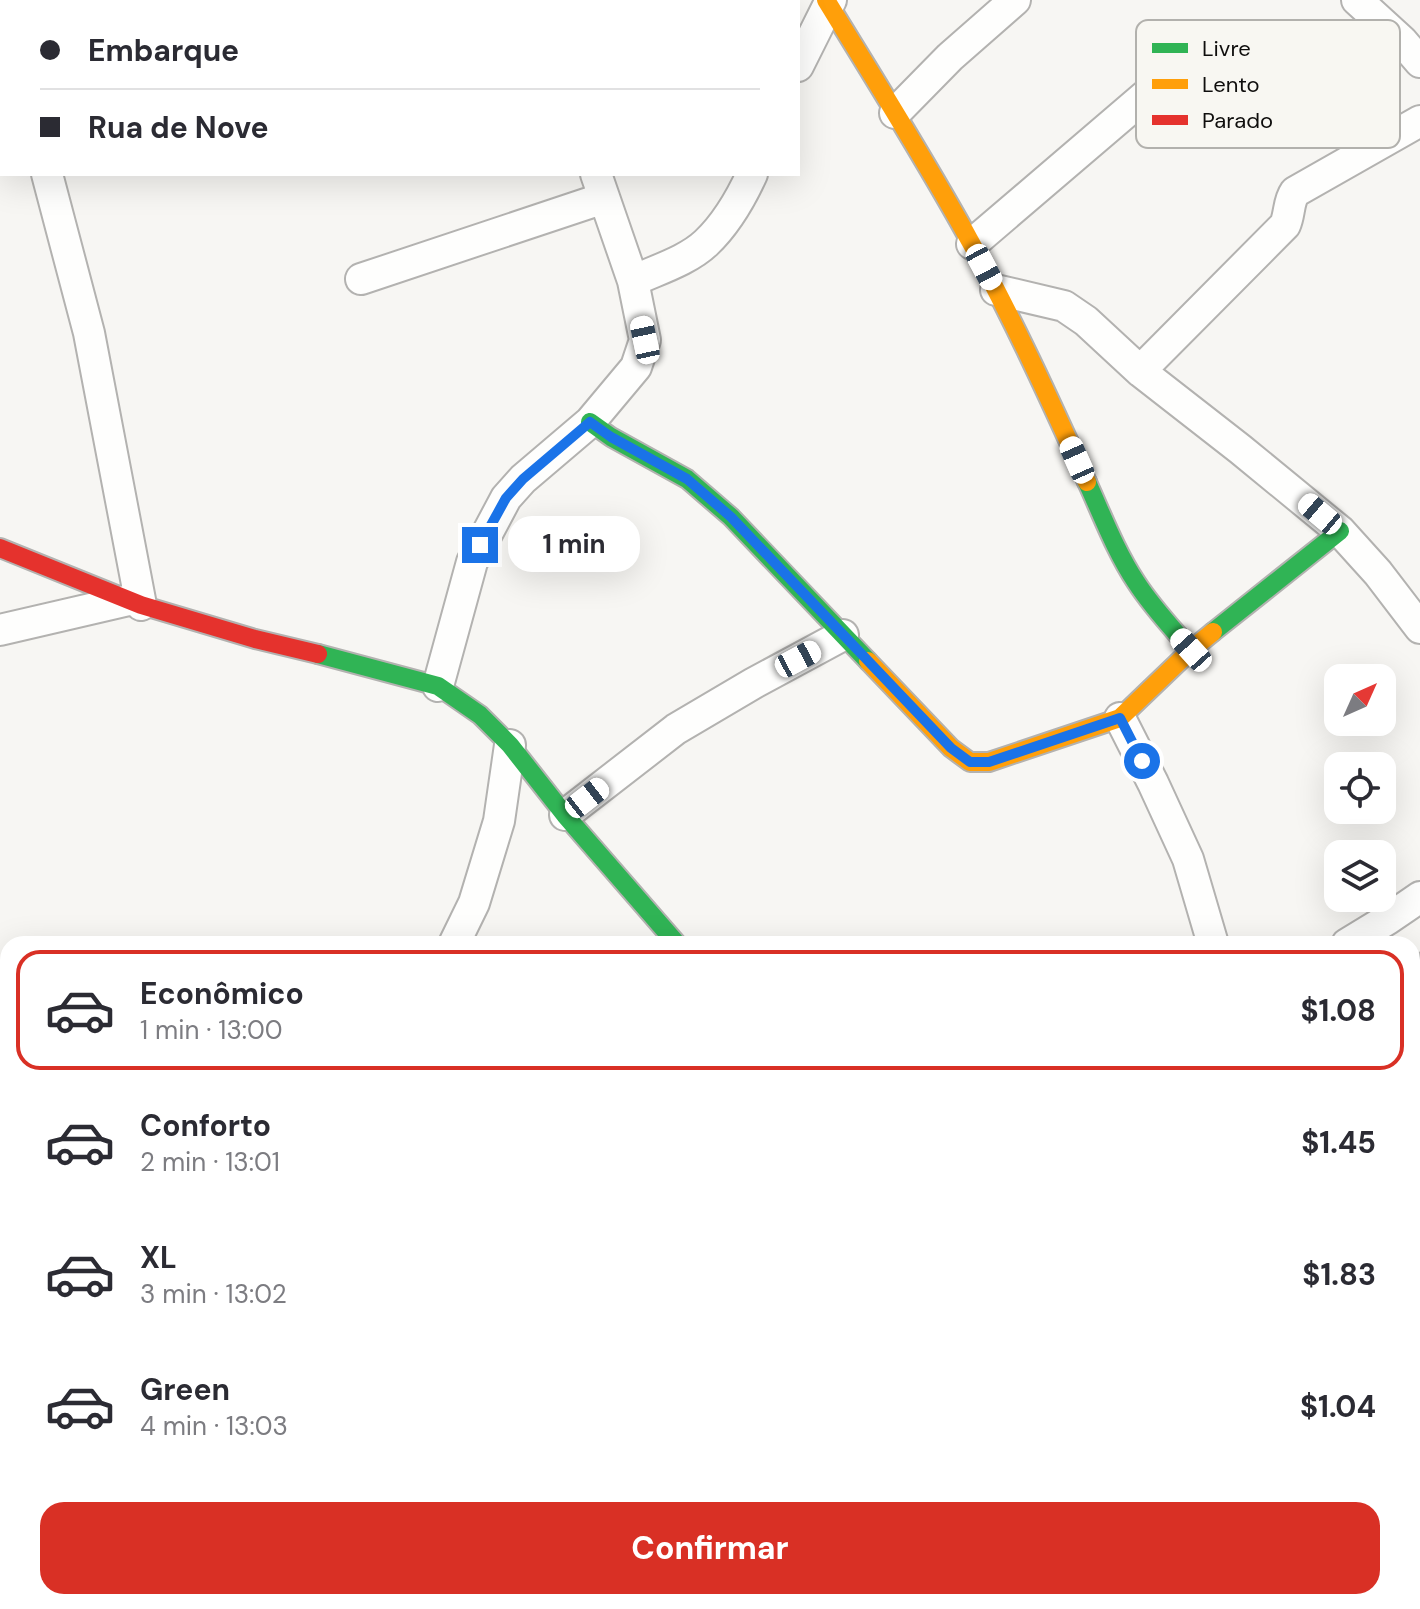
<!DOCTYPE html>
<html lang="pt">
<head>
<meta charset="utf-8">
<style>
  :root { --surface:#fff; --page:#f2f2f3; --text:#2b2b33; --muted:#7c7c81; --line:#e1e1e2; --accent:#d93025 }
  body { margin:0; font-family:"DM Sans",sans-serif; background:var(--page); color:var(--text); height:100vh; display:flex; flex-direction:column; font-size:30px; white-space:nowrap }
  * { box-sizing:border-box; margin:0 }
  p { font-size:26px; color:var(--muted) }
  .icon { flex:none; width:44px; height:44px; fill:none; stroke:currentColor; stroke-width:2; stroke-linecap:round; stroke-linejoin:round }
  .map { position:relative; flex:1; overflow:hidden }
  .drawer { position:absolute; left:0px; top:936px; width:1420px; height:674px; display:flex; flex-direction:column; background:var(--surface); border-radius:24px 24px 0 0; box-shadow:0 8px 32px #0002 }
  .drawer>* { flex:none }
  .top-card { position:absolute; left:0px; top:0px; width:800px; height:176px; box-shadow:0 8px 32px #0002; display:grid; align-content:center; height:176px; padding:0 40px; background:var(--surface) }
  .needle { width:52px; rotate:45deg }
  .controls { position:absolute; left:1324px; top:664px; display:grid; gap:16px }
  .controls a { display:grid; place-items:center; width:72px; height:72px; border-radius:16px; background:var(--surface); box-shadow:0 8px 32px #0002; font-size:40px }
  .end { position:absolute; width:36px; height:36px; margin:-18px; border:10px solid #1a73e8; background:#fff; box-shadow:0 0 0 4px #fff }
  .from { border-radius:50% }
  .bubble { position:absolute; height:56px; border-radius:24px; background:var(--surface); box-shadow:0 8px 32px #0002; font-size:26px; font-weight:700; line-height:56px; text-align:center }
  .car { position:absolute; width:24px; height:48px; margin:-24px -12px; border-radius:10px; box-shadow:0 0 6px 2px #0007; background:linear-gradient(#fff 24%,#345 0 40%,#fff 0 76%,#345 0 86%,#fff 0) }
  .top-card b { display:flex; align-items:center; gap:28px; height:76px; font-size:30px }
  .top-card b+b { border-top:2px solid var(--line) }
  .top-card i { width:20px; height:20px; background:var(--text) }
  ul { padding:14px 0 0; list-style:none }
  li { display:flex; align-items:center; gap:24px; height:120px; margin:0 16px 12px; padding:0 24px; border:4px solid transparent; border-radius:24px }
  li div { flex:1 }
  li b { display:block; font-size:30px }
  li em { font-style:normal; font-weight:700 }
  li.on { border-color:var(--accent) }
  li>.icon { width:72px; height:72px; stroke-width:1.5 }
  .cta { display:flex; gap:16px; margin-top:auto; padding:16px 40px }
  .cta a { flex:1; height:92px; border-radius:24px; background:var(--accent); color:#fff; font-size:32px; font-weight:700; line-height:92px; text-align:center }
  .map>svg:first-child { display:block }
  .building { fill:#adadab; filter:url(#shadow) }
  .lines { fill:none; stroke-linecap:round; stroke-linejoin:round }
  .street-casing { stroke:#b3b2b0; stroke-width:34 }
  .fast-casing { stroke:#b3b2b0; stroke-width:22 }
  .slow-casing { stroke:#b3b2b0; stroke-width:22 }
  .jam-casing { stroke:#b3b2b0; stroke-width:22 }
  .street { stroke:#fefefd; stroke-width:30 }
  .fast { stroke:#30b455; stroke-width:18 }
  .slow { stroke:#ff9f0a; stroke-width:18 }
  .jam { stroke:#e5322d; stroke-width:18 }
  .route { stroke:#1a73e8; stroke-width:10 }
  .key { fill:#f8f7f2; stroke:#b2b1ad; stroke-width:2 }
  .key-label { font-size:22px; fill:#0f0e0d }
</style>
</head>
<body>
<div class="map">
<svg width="1420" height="1609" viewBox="0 0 1420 1609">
  <defs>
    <filter id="shadow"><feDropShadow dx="7" dy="7" stdDeviation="0" flood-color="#0004"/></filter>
  </defs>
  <rect width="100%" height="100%" fill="#f7f6f3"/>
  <path class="building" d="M 1412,944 L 1420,955 L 1420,999 L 1412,1004 Z
    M 1412,1440 L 1420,1460 L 1420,1473 L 1412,1476 Z
    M 33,1602 L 69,1602 L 72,1609 L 35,1609 Z
    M 249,1602 L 297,1602 L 302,1609 L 254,1609 Z
    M 330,1602 L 370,1602 L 372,1605 L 363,1609 L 333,1609 Z
    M 415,1602 L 433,1602 L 423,1609 L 420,1609 Z
    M 840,1602 L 868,1602 L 860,1609 L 846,1609 Z
    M 1073,1602 L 1092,1602 L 1096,1609 L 1077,1609 Z
    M 1130,1602 L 1199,1602 L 1181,1609 L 1133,1609 Z"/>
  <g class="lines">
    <g class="street-casing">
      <path id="street" d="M 269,0 L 269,2
        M 543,0 L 543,2
        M 1357,0 L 1402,41 L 1420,62
        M 322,2 L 328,0
        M 0,32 L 2,37
        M 798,66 L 831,0
        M 895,113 L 950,57 L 1015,0
        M 47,174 L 89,333 L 141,605
        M 972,244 L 1172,73
        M 361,279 L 604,198
        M 633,281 C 656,270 687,261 706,243 C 726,224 741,198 752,174
        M 996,290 L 1064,306 L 1086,321 L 1140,371 L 1240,449 L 1340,531 L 1378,573 L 1420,628
        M 1140,371 L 1285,225 C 1290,214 1288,202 1295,192 L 1420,121
        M 0,630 L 129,600
        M 438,686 L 472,562 L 506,498 L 523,479 L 590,422 L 636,367 L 645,340 L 633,281 L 596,174
        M 1120,718 L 1153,783 L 1188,859 L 1213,944
        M 565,815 L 676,729 L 754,683 L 843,635
        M 454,944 L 474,903 L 499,821 L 510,745
        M 1347,944 L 1388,919 L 1420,897
        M 0,1332 L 8,1332
        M 726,1602 L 744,1609
        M 1114,1602 L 1118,1609
        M 131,1609 L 133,1602"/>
    </g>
    <g class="fast-casing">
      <path id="fast" d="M 590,422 L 611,437 L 687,479 L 731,517 L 868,661
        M 1087,482 C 1102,515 1116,552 1136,582 C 1152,607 1172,628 1191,650
        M 1213,632 L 1340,531
        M 318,654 L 438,686 L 480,715 L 510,745 L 565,815 L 677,944"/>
    </g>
    <g class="slow-casing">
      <path id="slow" d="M 826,0 C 875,80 925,159 970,241 C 1013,319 1050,400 1087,482
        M 868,661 L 951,748 L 970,762 L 989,762 L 1120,718 L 1191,650 L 1213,632
        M 1270,1609 L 1287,1602"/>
    </g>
    <g class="jam-casing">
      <path id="jam" d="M 0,548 L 141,605 L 255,639 L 318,654
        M 1412,1549 L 1420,1546"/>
    </g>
    <use href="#street" class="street"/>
    <use href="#fast" class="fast"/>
    <use href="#slow" class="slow"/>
    <use href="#jam" class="jam"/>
  </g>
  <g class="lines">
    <path class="route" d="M 480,545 L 506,498 L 523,479 L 590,422 L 611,437 L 687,479 L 731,517 L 951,748 L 970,762 L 989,762 L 1120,718 L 1142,761"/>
  </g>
  <rect x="1136" y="20" width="264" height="128" rx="12" class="key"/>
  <rect x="1152" y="43" width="36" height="10" fill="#30b455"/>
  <rect x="1152" y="79" width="36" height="10" fill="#ff9f0a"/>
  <rect x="1152" y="115" width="36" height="10" fill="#e5322d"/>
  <g class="key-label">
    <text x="1202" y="56">Livre</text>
    <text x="1202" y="92">Lento</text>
    <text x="1202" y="128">Parado</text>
  </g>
</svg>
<div class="controls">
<a><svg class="needle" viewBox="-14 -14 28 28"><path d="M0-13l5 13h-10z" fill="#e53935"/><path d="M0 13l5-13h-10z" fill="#7c7c81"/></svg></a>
<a><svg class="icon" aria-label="locate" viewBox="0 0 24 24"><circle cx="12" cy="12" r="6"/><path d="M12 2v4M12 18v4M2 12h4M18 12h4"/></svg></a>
<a><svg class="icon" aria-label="layers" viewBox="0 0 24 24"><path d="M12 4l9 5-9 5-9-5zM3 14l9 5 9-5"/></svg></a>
</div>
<i class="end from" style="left:1142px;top:761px"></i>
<i class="end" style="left:480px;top:545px"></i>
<div class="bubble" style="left:508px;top:516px;width:132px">1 min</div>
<i class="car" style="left:984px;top:267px;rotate:152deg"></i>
<i class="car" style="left:645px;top:340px;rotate:348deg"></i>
<i class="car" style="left:1077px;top:460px;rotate:336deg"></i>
<i class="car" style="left:1320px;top:514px;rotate:310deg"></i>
<i class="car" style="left:1191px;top:650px;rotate:318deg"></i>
<i class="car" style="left:798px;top:659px;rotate:62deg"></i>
<i class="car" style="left:587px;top:798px;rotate:52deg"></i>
<div class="top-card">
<b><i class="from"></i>Embarque</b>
<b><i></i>Rua de Nove</b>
</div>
<section class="drawer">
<ul>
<li class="on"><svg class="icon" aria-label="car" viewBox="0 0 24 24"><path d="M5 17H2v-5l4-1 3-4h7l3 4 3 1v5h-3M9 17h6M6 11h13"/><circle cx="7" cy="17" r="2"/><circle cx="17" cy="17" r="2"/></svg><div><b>Econômico</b><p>1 min · 13:00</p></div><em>$1.08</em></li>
<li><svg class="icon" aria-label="car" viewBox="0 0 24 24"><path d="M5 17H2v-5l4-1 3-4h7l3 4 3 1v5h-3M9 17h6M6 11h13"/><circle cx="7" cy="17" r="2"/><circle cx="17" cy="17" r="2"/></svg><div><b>Conforto</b><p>2 min · 13:01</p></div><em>$1.45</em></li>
<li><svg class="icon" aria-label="car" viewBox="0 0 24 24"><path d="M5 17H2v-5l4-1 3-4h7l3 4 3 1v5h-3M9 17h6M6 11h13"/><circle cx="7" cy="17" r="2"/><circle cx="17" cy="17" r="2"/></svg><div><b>XL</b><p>3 min · 13:02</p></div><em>$1.83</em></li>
<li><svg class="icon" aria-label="car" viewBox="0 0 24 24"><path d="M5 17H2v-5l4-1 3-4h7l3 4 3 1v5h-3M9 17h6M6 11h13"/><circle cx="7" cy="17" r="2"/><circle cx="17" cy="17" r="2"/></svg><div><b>Green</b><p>4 min · 13:03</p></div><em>$1.04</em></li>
</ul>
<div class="cta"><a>Confirmar</a></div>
</section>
</div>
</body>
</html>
